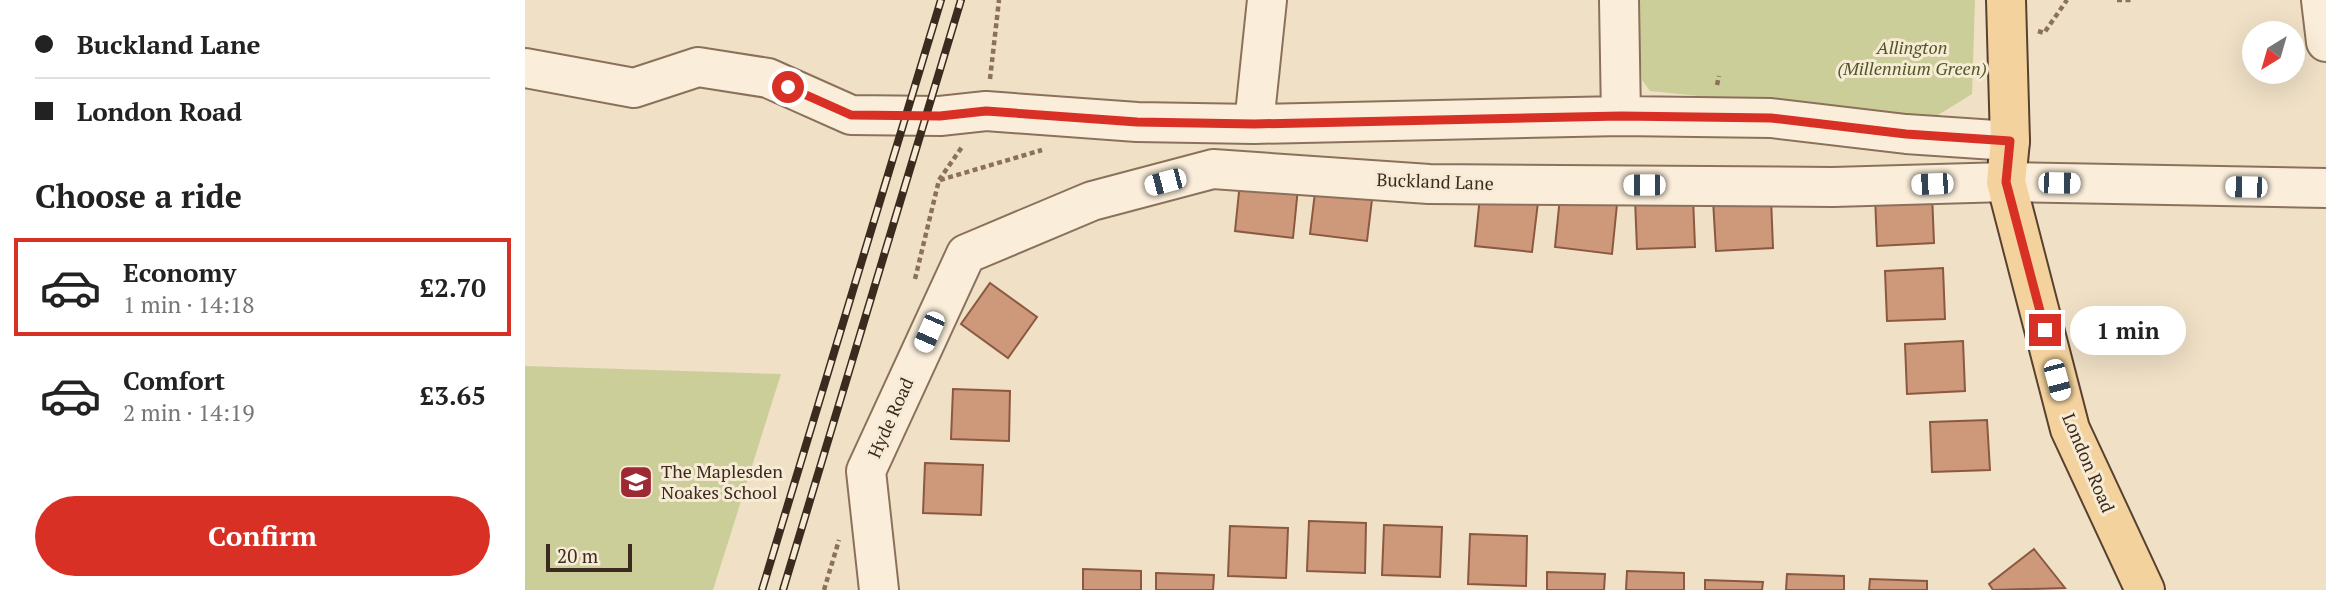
<!DOCTYPE html>
<html lang="en">
<head>
<meta charset="utf-8">
<style>
  :root { --surface:#fff; --page:#f6f6f6; --text:#222; --muted:#767676; --line:#e0e0e0; --accent:#d93025 }
  body { margin:0; font-family:"PT Serif",serif; background:var(--page); color:var(--text); height:100vh; display:flex; flex-direction:column; font-size:26px; white-space:nowrap }
  * { box-sizing:border-box; margin:0 }
  p { font-size:23px; color:var(--muted) }
  .icon { flex:none; width:38px; height:38px; fill:none; stroke:currentColor; stroke-width:2; stroke-linecap:round; stroke-linejoin:round }
  .map { position:relative; flex:1; overflow:hidden }
  .details { display:flex; flex-direction:column; background:var(--surface); width:525px }
  .details>* { flex:none }
  .banner { display:grid; align-content:center; height:154px; padding:0 35px; background:var(--surface) }
  .needle { width:46px; rotate:217deg }
  .controls { position:absolute; left:1717px; top:21px; display:grid; gap:14px }
  .controls a { display:grid; place-items:center; width:63px; height:63px; border-radius:50%; background:var(--surface); box-shadow:0 7px 28px #0002; font-size:35px }
  .scale { position:absolute; left:21px; bottom:18px; width:86px; box-sizing:border-box; padding-left:7px; border:4px solid #3b2b1f; border-top:0; font-size:19px; line-height:24px; white-space:nowrap; color:#3b2b1f; -webkit-text-stroke:5px #f7ebd6; paint-order:stroke }
  .end { position:absolute; width:32px; height:32px; margin:-16px; border:9px solid #d93025; background:#fff; box-shadow:0 0 0 4px #fff }
  .from { border-radius:50% }
  .bubble { position:absolute; height:49px; border-radius:24px; background:var(--surface); box-shadow:0 7px 28px #0002; font-size:23px; font-weight:700; line-height:49px; text-align:center }
  .car { position:absolute; width:21px; height:42px; margin:-21px -10px; border-radius:9px; box-shadow:0 0 5px 2px #0007; background:linear-gradient(#fff 24%,#345 0 40%,#fff 0 76%,#345 0 86%,#fff 0) }
  .banner b { display:flex; align-items:center; gap:24px; height:66px; font-size:26px }
  .banner b+b { border-top:2px solid var(--line) }
  .banner i { width:18px; height:18px; background:var(--text) }
  ul { padding:0; list-style:none }
  li { display:flex; align-items:center; gap:21px; height:98px; margin:0 14px 10px; padding:0 21px; border:4px solid transparent; border-radius:0px }
  li div { flex:1 }
  li b { display:block; font-size:26px }
  li em { font-style:normal; font-weight:700 }
  li.on { border-color:var(--accent) }
  li>.icon { width:63px; height:63px; stroke-width:1.5 }
  h2 { padding:0 35px; font-size:32px; line-height:84px }
  .action { display:flex; gap:14px; margin-top:auto; padding:14px 35px }
  .action a { flex:1; height:80px; border-radius:42px; background:var(--accent); color:#fff; font-size:28px; font-weight:700; line-height:80px; text-align:center }
  main { display:flex; flex:1; min-height:0 }
  .map>svg:first-child { display:block }
  .green { fill:#ccce99 }
  .building { fill:#ce987b; stroke:#8b5840; stroke-width:2 }
  .lines { fill:none; stroke-linecap:round; stroke-linejoin:round }
  .minor-casing { stroke:#8b715b; stroke-width:42 }
  .major-casing { stroke:#59402f; stroke-width:42 }
  .path { stroke:#8b715b; stroke-width:4.5; stroke-dasharray:5 3.5; stroke-linecap:butt }
  .minor { stroke:#faeeda; stroke-width:38 }
  .major { stroke:#f3d29e; stroke-width:38 }
  .rail-casing { stroke:#3b2b1f; stroke-width:8 }
  .rail { stroke:#f7ebd6; stroke-width:5; stroke-dasharray:16; stroke-linecap:butt }
  .route { stroke:#d93025; stroke-width:9 }
  .labels { text-anchor:middle; stroke-width:6; stroke-linejoin:round; paint-order:stroke }
  .park-label { font-size:18px; font-style:italic; fill:#4f5825; stroke:#f7ebd6 }
  .street-label { font-size:18px; fill:#3b2b1f; stroke:#f7ebd6 }
  .poi-label { font-size:18px; fill:#3b2b1f; stroke:#f7ebd6; text-anchor:start }
</style>
</head>
<body>
<main>
<section class="details">
<div class="banner">
<b><i class="from"></i>Buckland Lane</b>
<b><i></i>London Road</b>
</div>
<h2>Choose a ride</h2>
<ul>
<li class="on"><svg class="icon" aria-label="car" viewBox="0 0 24 24"><path d="M5 17H2v-5l4-1 3-4h7l3 4 3 1v5h-3M9 17h6M6 11h13"/><circle cx="7" cy="17" r="2"/><circle cx="17" cy="17" r="2"/></svg><div><b>Economy</b><p>1 min · 14:18</p></div><em>£2.70</em></li>
<li><svg class="icon" aria-label="car" viewBox="0 0 24 24"><path d="M5 17H2v-5l4-1 3-4h7l3 4 3 1v5h-3M9 17h6M6 11h13"/><circle cx="7" cy="17" r="2"/><circle cx="17" cy="17" r="2"/></svg><div><b>Comfort</b><p>2 min · 14:19</p></div><em>£3.65</em></li>
</ul>
<div class="action"><a>Confirm</a></div>
</section>
<div class="map">
<svg width="1801" height="590" viewBox="0 0 1801 590">
  <rect width="100%" height="100%" fill="#efe0c6"/>
  <path class="green" d="M 1105,0 L 1450,0 L 1447,94 L 1410,117 L 1401,119 L 1125,91 L 1117,80 L 1116,64 L 1107,64 Z
    M 0,366 L 256,374 L 188,590 L 0,590 Z"/>
  <path class="building" d="M 715,182 L 773,188 L 768,238 L 710,231 Z
    M 791,184 L 848,191 L 842,241 L 785,234 Z
    M 1407,193 L 1409,243 L 1352,246 L 1350,196 Z
    M 955,196 L 1013,202 L 1007,252 L 950,246 Z
    M 1035,197 L 1092,204 L 1087,254 L 1030,247 Z
    M 1168,197 L 1170,247 L 1112,249 L 1110,199 Z
    M 1246,198 L 1248,248 L 1191,251 L 1188,200 Z
    M 1418,268 L 1420,319 L 1362,321 L 1360,271 Z
    M 465,283 L 512,317 L 483,358 L 436,324 Z
    M 1438,341 L 1440,391 L 1382,394 L 1380,344 Z
    M 428,389 L 485,391 L 484,441 L 426,439 Z
    M 1462,420 L 1465,470 L 1407,472 L 1405,422 Z
    M 400,463 L 458,465 L 456,515 L 398,513 Z
    M 784,521 L 841,523 L 840,573 L 782,571 Z
    M 859,525 L 917,527 L 915,577 L 857,575 Z
    M 705,526 L 763,528 L 761,578 L 703,576 Z
    M 945,534 L 1002,536 L 1001,586 L 943,584 Z
    M 1509,549 L 1540,588 L 1468,590 L 1464,584 Z
    M 558,569 L 616,571 L 616,590 L 558,590 Z
    M 1102,571 L 1159,573 L 1159,590 L 1101,590 Z
    M 1022,572 L 1080,574 L 1079,590 L 1022,590 Z
    M 631,573 L 689,575 L 688,590 L 631,590 Z
    M 1262,574 L 1319,576 L 1319,590 L 1261,590 Z
    M 1345,579 L 1402,581 L 1402,590 L 1344,590 Z
    M 1180,580 L 1238,582 L 1237,590 L 1180,590 Z"/>
  <g class="lines">
    <g class="minor-casing">
      <path id="minor" d="M 1094,0 L 1096,116
        M 1796,0 L 1801,42
        M 0,68 L 109,88 L 173,67 L 243,78 L 326,115 L 415,116 L 461,111 L 612,122 L 729,124 L 1096,116 L 1246,118 L 1381,134 L 1485,141
        M 729,124 L 742,0
        M 354,590 L 341,471 L 441,254 L 567,201 L 688,169 L 904,184 L 1308,187 L 1481,182 L 1801,188"/>
    </g>
    <g class="major-casing">
      <path id="major" d="M 1481,0 L 1485,141 L 1481,182 L 1545,429 L 1620,590"/>
    </g>
    <path class="path" d="M 1592,0 L 1608,0
      M 1513,31 L 1519,33 L 1542,0
      M 465,79 L 474,0
      M 1192,85 L 1194,76
      M 415,180 L 517,150
      M 390,279 L 414,180 L 437,147
      M 299,590 L 314,540"/>
    <use href="#minor" class="minor"/>
    <use href="#major" class="major"/>
    <g class="rail-casing">
      <path id="rail" d="M 237,590 L 416,0
        M 258,590 L 436,0"/>
    </g>
    <use href="#rail" class="rail"/>
  </g>
  <g class="lines">
    <path class="route" d="M 263,87 L 326,115 L 415,116 L 461,111 L 612,122 L 729,124 L 1096,116 L 1246,118 L 1381,134 L 1485,141 L 1481,182 L 1520,330"/>
  </g>
  <defs>
    <g id="school-square" transform="scale(1.75)"><rect x="-9" y="-9" width="18" height="18" rx="4" fill="#9c2933" stroke="#f7ebd6"/><path d="M0-5L7-2L0 1L-7-2ZM-4 1L0 2.5L4 1V4Q0 6-4 4Z" fill="#fff"/></g>
  </defs>
  <g fill-rule="evenodd">
    <use href="#school-square" x="111" y="482"/>
  </g>
  <g class="labels">
    <g class="park-label">
      <text x="1387" y="54">Allington<tspan x="1387" dy="21">(Millennium Green)</tspan></text>
    </g>
    <g class="street-label">
      <text transform="translate(910 182) rotate(2)" y="6">Buckland Lane</text>
      <text transform="translate(366 418) rotate(-66)" y="6">Hyde Road</text>
      <text transform="translate(1563 463) rotate(67)" y="6">London Road</text>
    </g>
    <g class="poi-label">
      <text x="136" y="478">The Maplesden<tspan x="136" dy="21">Noakes School</tspan></text>
    </g>
  </g>
</svg>
<div class="controls">
<a><svg class="needle" viewBox="-14 -14 28 28"><path d="M0-13l5 13h-10z" fill="#e53935"/><path d="M0 13l5-13h-10z" fill="#767676"/></svg></a>
</div>
<div class="scale">20 m</div>
<i class="end from" style="left:263px;top:87px"></i>
<i class="end" style="left:1520px;top:330px"></i>
<div class="bubble" style="left:1545px;top:306px;width:116px">1 min</div>
<i class="car" style="left:640px;top:182px;rotate:255deg"></i>
<i class="car" style="left:1534px;top:183px;rotate:91deg"></i>
<i class="car" style="left:1407px;top:184px;rotate:268deg"></i>
<i class="car" style="left:1119px;top:185px;rotate:270deg"></i>
<i class="car" style="left:1721px;top:187px;rotate:271deg"></i>
<i class="car" style="left:404px;top:332px;rotate:204deg"></i>
<i class="car" style="left:1532px;top:380px;rotate:165deg"></i>
</div>
</main>
</body>
</html>
